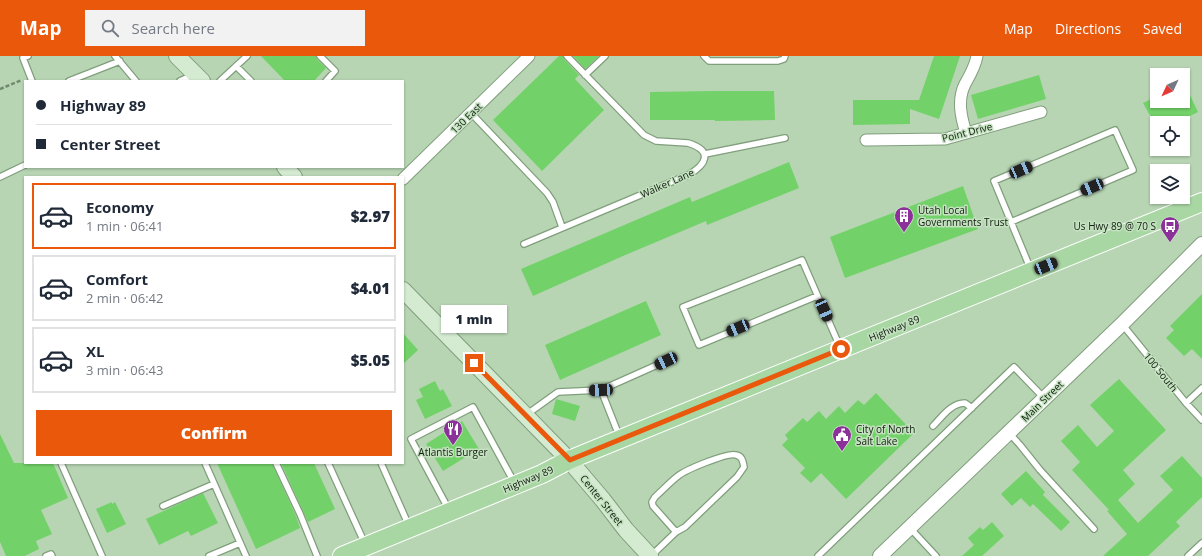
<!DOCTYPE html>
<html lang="en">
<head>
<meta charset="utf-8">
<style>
  :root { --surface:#fff; --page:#f2f2f3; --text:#1f2937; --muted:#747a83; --line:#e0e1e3; --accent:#ea580c }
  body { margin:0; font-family:"Open Sans",sans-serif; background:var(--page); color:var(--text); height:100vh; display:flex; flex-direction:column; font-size:15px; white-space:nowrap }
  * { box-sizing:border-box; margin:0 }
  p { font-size:13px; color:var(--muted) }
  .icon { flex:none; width:22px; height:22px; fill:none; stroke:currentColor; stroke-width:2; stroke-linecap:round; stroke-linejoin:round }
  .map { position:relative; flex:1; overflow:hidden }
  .details { position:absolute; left:24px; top:120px; width:380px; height:288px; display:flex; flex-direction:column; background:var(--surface); border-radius:0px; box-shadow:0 1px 3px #0004 }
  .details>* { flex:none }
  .guide { position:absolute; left:24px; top:24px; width:380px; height:88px; border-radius:0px; box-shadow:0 1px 3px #0004; display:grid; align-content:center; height:88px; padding:0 12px; background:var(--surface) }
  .needle { width:26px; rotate:226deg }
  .tools { position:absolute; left:1150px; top:12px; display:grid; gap:8px }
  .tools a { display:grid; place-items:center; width:40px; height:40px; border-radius:0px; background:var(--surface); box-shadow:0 1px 3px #0004; font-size:20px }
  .end { position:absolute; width:18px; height:18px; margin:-9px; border:5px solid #ea580c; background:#fff; box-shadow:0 0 0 2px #fff }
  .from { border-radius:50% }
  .bubble { position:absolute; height:28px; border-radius:0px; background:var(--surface); box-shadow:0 1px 3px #0004; font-size:13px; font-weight:800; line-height:28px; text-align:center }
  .car { position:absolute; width:12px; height:24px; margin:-12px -6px; border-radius:5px; box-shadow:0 0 3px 1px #0007; background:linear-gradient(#222 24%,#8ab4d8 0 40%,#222 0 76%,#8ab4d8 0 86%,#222 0) }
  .guide b { display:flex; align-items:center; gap:14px; height:38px; font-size:15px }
  .guide b+b { border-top:1px solid var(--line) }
  .guide i { width:10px; height:10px; background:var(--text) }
  ul { padding:7px 0 0; list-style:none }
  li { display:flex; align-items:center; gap:12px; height:66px; margin:0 8px 6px; padding:0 4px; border:2px solid var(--line); border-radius:0px }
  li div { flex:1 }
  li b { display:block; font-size:15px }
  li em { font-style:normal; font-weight:800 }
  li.current { border-color:var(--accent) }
  li>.icon { width:36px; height:36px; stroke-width:1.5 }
  .cta { display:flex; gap:8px; margin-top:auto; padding:8px 12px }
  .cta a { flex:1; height:46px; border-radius:0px; background:var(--accent); color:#fff; font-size:16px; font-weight:800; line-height:46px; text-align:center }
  header { display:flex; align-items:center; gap:24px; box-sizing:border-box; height:56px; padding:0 20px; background:var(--accent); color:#fff }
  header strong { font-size:19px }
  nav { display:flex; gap:22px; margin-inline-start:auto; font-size:14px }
  .search { width:280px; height:36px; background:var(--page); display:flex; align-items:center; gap:10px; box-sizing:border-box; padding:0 14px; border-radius:0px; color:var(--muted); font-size:15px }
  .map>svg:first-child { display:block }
  .building { fill:#72d269 }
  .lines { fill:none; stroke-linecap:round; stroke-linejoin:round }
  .service-casing { stroke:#819e7d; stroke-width:8 }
  .minor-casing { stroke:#819e7d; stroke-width:13 }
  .tertiary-casing { stroke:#819e7d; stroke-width:16 }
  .secondary-casing { stroke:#819e7d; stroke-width:18 }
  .primary-casing { stroke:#fff; stroke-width:20 }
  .path { stroke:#72886f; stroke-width:2.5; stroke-dasharray:4 2; stroke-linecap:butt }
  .service { stroke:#fff; stroke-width:5.5 }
  .minor { stroke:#fff; stroke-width:11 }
  .tertiary { stroke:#fff; stroke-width:14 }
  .secondary { stroke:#d4ebd2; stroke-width:16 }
  .primary { stroke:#a9d7a4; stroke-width:18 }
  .route { stroke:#ea580c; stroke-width:5 }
  .labels { text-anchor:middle; stroke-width:3; stroke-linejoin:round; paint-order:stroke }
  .street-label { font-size:10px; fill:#121d10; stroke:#c4e2c0 }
  .poi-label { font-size:10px; fill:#121d10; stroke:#c4e2c0; text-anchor:start }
</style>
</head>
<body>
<header>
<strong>Map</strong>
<div class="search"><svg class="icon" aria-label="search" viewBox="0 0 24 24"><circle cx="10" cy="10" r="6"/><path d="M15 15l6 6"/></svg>Search here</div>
<nav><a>Map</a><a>Directions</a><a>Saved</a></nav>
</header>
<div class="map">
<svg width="1202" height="500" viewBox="0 0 1202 500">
  <rect width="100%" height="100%" fill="#b7d5b3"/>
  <path class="building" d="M 261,0 L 316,0 L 317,3 L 326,12 L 314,25 L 285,25 Z
    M 559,0 L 563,0 L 564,3 L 579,19 L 575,23 L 604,54 L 542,115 L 493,64 Z
    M 573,0 L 599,0 L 585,13 Z
    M 934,0 L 960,0 L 939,63 L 910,53 L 910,68 L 853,69 L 853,44 L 919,44 Z
    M 1039,19 L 1046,43 L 978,63 L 971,39 Z
    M 714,35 L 774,35 L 775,64 L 715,65 L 715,64 L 650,64 L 650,36 Z
    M 1190,39 L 1198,56 L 1176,67 L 1154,67 L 1143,47 L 1157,40 L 1157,45 L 1183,45 L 1183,43 Z
    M 789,106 L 799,132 L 707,169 L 706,165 L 623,200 L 533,240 L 521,213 L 690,141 L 692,146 Z
    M 963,130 L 978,173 L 845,222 L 830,181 Z
    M 1202,238 L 1202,303 L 1192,293 L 1184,300 L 1166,282 L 1174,274 L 1170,270 Z
    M 646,245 L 661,279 L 560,324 L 545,289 Z
    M 403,277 L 418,294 L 403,308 Z
    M 1119,323 L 1166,374 L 1123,414 L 1135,428 L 1118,444 L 1138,467 L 1173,434 L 1160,420 L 1182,400 L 1202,422 L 1202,441 L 1176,466 L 1180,470 L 1148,500 L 1103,500 L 1127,478 L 1107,455 L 1109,454 L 1072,414 L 1080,406 L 1061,385 L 1078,369 L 1097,391 L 1114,375 L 1090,349 Z
    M 435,325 L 440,335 L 443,333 L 452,350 L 425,363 L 416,344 L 423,341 L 419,333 Z
    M 876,337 L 914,377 L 846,443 L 821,417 L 811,427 L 800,417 L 805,412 L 782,389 L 788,383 L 785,379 L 803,362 L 807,366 L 819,355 L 826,363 L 839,350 L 845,357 L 858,344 L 864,349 Z
    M 556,343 L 580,350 L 575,365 L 552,358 Z
    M 462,365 L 479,393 L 443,415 L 426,388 Z
    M 0,378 L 14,407 L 53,407 L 68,442 L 41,454 L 52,478 L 36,485 L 39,493 L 25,500 L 6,500 L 0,486 Z
    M 217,407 L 272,407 L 296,460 L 300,472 L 256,493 Z
    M 281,407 L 314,407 L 335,453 L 308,466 Z
    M 1026,415 L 1045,436 L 1043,439 L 1070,466 L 1061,475 L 1033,448 L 1030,451 L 1021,442 L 1012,450 L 1001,438 Z
    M 203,437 L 218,467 L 191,480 L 188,475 L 159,489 L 146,463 Z
    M 112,446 L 112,448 L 115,446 L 126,468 L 107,477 L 96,453 Z
    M 992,466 L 1004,480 L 982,500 L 962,500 L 974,489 L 968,482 L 980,471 L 983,474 Z"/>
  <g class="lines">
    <g class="service-casing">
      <path id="service" d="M 28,0 L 23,2 L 32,25
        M 115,0 L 136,25
        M 320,0 L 335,15 L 326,25
        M 704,0 L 709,5 L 778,5 L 784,3 L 785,0
        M 236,10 L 251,25
        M 585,19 L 605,0
        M 69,25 L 120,5
        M 180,25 L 193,19
        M 220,25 L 247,0
        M 471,57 L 547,137 L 553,146 L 562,171
        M 705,98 L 785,82
        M 0,121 L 25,109
        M 1011,166 L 1133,114 L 1115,74 L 994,125 L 1031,214
        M 524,188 L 688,119 C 706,109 714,95 688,87 L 656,85 L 644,79 L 567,0
        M 817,240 L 699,289 L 683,251 L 802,204 L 840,291
        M 1122,268 L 1186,347 L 1202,364
        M 601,334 L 666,305
        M 1186,347 L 1202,332
        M 526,359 L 558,336 L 601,334 L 620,382
        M 933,370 C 942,361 951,347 965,347 L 972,352
        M 1009,377 L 1020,389 L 1040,414 L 1094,473
        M 61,407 L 102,500
        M 205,407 L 246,500
        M 276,407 L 300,458 L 317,500
        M 328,407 L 365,488
        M 381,407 L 409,470
        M 163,450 L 214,428
        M 449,454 L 411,383 L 473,351 L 514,426
        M 910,472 L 936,500
        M 46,500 L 51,498 L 52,500
        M 209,500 L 240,487
        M 651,500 L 676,476 L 685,471 L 737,421 L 744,411 C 743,405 742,400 736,399 C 728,396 685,414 678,420 C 670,426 663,434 655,441 L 652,446 L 653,450 L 676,476
        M 818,500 L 1014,311 L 1044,342
        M 1188,500 L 1202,487"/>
    </g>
    <g class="minor-casing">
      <path id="minor" d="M 966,77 C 961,61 957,44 965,28 C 970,19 975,11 977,0
        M 866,84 L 945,83 L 1041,56
        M 403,123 L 529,0"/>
    </g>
    <g class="tertiary-casing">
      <path id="tertiary" d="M 880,500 L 1122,268 L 1202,188"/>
    </g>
    <g class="secondary-casing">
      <path id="secondary" d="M 177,0 L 202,25
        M 285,111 L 294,121
        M 403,234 L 569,404 L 603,444 L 626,474 L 650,500"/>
    </g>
    <g class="primary-casing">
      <path id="primary" d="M 342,500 L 542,418 L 569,404 L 591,395 L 1202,146"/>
    </g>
    <path class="path" d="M 0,33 L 22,24"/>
    <use href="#service" class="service"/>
    <use href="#minor" class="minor"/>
    <use href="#tertiary" class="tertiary"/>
    <use href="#secondary" class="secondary"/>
    <use href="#primary" class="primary"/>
  </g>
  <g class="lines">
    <path class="route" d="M 474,307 L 570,404 L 841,293"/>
  </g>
  <defs>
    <g id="building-pin" transform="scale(1)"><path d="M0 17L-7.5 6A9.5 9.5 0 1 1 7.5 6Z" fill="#8c309a" stroke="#c4e2c0"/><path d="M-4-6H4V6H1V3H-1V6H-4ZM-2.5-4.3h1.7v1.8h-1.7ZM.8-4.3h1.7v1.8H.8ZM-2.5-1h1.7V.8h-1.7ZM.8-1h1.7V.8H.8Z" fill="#fff"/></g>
    <g id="bus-pin" transform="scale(1)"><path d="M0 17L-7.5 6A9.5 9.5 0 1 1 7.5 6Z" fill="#8c309a" stroke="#c4e2c0"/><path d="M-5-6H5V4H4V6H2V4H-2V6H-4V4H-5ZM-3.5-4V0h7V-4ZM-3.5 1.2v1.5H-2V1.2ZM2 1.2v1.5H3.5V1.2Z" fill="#fff"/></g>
    <g id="restaurant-pin" transform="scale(1)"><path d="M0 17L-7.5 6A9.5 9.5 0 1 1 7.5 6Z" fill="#8c309a" stroke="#c4e2c0"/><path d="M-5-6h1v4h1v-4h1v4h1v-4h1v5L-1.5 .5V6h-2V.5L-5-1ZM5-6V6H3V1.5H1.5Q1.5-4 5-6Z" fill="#fff"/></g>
    <g id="civic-pin" transform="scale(1)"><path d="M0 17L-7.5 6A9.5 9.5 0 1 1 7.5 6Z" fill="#8c309a" stroke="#c4e2c0"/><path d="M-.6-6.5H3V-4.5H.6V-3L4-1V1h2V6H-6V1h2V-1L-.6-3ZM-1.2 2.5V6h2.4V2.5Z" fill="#fff"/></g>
  </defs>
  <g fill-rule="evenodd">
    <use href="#building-pin" x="904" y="160"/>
    <use href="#bus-pin" x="1170" y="170"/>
    <use href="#restaurant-pin" x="453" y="373"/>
    <use href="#civic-pin" x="842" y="379"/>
  </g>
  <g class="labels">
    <g class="street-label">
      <text transform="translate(466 62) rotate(-44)" y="4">130 East</text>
      <text transform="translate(967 76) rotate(-14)" y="4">Point Drive</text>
      <text transform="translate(667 127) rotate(-24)" y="4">Walker Lane</text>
      <text transform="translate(894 272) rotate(-22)" y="4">Highway 89</text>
      <text transform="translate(1161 316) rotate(51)" y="4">100 South</text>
      <text transform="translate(1042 345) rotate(-44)" y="4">Main Street</text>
      <text transform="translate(528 423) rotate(-23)" y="4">Highway 89</text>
      <text transform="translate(602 444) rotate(51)" y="4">Center Street</text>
    </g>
    <g class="poi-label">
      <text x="918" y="158">Utah Local<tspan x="918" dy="12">Governments Trust</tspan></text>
      <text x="1156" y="174" text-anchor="end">Us Hwy 89 @ 70 S</text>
      <text x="856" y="377">City of North<tspan x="856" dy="12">Salt Lake</tspan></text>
      <text x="453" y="400" text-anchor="middle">Atlantis Burger</text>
    </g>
  </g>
</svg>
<div class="tools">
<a><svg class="needle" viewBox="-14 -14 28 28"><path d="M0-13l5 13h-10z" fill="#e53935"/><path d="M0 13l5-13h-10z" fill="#747a83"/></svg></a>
<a><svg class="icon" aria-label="locate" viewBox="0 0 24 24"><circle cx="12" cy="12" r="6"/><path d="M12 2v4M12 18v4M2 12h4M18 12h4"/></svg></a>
<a><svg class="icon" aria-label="layers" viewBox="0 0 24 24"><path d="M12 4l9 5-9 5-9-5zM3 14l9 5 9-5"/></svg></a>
</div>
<i class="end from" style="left:841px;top:293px"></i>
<i class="end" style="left:474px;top:307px"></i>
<div class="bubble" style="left:441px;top:249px;width:66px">1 min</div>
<i class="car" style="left:1021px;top:114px;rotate:67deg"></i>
<i class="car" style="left:1092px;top:131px;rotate:247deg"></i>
<i class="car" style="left:1046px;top:210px;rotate:68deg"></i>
<i class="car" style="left:824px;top:254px;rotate:156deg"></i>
<i class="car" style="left:738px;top:272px;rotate:247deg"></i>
<i class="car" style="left:666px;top:305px;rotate:245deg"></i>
<i class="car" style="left:601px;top:334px;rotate:267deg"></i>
<div class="guide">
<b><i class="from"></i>Highway 89</b>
<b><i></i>Center Street</b>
</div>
<section class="details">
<ul>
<li class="current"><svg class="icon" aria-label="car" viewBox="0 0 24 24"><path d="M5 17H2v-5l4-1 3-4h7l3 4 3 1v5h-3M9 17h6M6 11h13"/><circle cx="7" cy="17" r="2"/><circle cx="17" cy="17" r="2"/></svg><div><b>Economy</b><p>1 min · 06:41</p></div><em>$2.97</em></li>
<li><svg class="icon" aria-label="car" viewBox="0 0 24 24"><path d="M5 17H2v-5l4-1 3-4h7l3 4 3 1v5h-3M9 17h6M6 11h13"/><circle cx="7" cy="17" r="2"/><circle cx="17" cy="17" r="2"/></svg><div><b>Comfort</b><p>2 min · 06:42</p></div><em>$4.01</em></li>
<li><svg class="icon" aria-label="car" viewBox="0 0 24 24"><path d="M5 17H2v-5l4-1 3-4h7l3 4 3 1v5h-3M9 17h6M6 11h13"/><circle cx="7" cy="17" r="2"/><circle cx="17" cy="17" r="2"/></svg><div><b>XL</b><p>3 min · 06:43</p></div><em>$5.05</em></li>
</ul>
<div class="cta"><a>Confirm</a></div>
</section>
</div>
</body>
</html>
